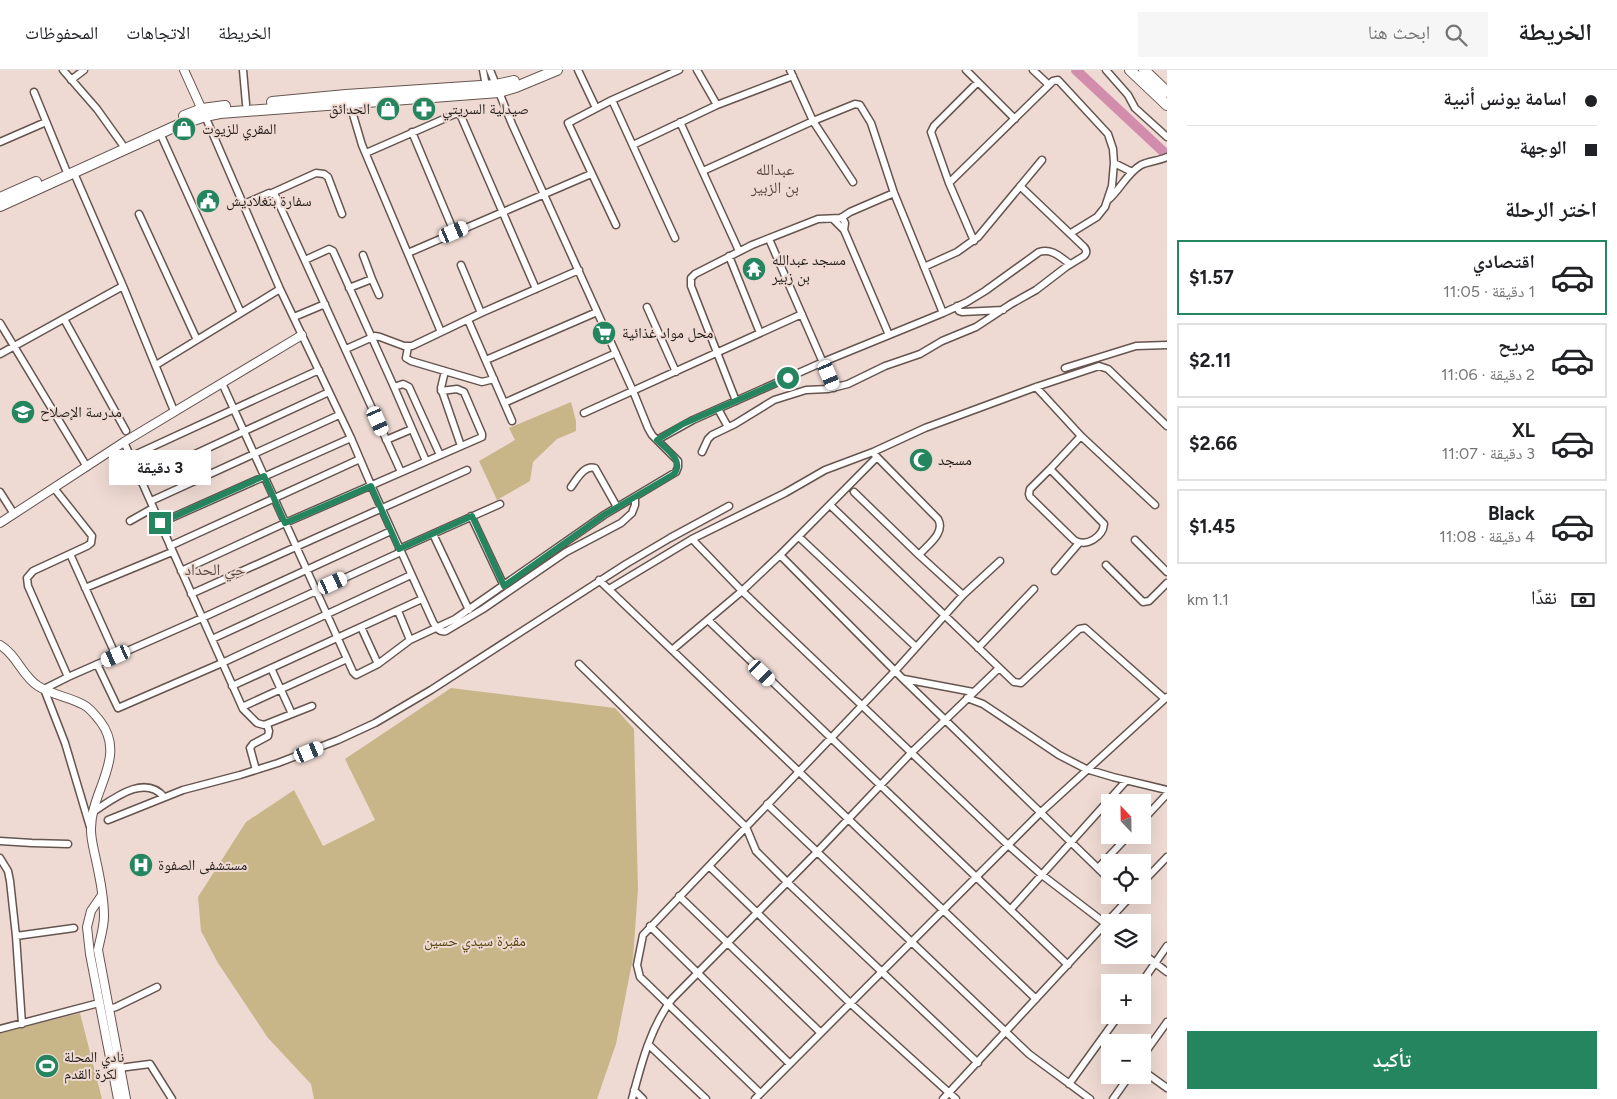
<!DOCTYPE html>
<html lang="ar">
<head>
<meta charset="utf-8">
<style>
  :root { --surface:#fff; --page:#f6f6f6; --text:#202124; --muted:#757577; --line:#e0e0e0; --accent:#24855e }
  body { margin:0; font-family:Figtree,"Noto Naskh Arabic",sans-serif; background:var(--page); color:var(--text); direction:rtl; height:100vh; display:flex; flex-direction:column; font-size:19px; white-space:nowrap }
  * { box-sizing:border-box; margin:0 }
  p { font-size:16px; color:var(--muted) }
  .icon { flex:none; width:28px; height:28px; fill:none; stroke:currentColor; stroke-width:2; stroke-linecap:round; stroke-linejoin:round }
  .map { position:relative; flex:1; overflow:hidden; direction:ltr }
  .details { display:flex; flex-direction:column; background:var(--surface); width:450px }
  .details>* { flex:none }
  .banner { display:grid; align-content:center; height:110px; padding:0 20px; background:var(--surface) }
  .needle { width:32px; rotate:338deg }
  .fabs { position:absolute; left:1101px; top:724px; display:grid; gap:10px }
  .fabs a { display:grid; place-items:center; width:50px; height:50px; border-radius:0px; background:var(--surface); box-shadow:0 5px 20px #0002; font-size:25px }
  .end { position:absolute; width:22px; height:22px; margin:-11px; border:6px solid #24855e; background:#fff; box-shadow:0 0 0 2px #fff }
  .from { border-radius:50% }
  .bubble { position:absolute; height:35px; border-radius:0px; background:var(--surface); box-shadow:0 5px 20px #0002; font-size:16px; font-weight:700; line-height:35px; text-align:center; direction:rtl }
  .car { position:absolute; width:15px; height:30px; margin:-15px -8px; border-radius:6px; box-shadow:0 0 4px 1px #0007; background:linear-gradient(#fff 24%,#345 0 40%,#fff 0 76%,#345 0 86%,#fff 0) }
  .banner b { display:flex; align-items:center; gap:18px; height:48px; font-size:19px }
  .banner b+b { border-top:1px solid var(--line) }
  .banner i { width:12px; height:12px; background:var(--text) }
  ul { padding:0; list-style:none }
  li { display:flex; align-items:center; gap:15px; height:75px; margin:0 10px 8px; padding:0 10px; border:2px solid var(--line); border-radius:0px }
  li div { flex:1 }
  li b { display:block; font-size:19px }
  li em { font-style:normal; font-weight:700 }
  li.on { border-color:var(--accent) }
  li>.icon { width:45px; height:45px; stroke-width:1.5 }
  h2 { padding:0 20px; font-size:22px; line-height:60px }
  .pay { display:flex; align-items:center; gap:12px; height:55px; padding:0 20px; font-size:19px }
  .pay p { margin-inline-start:auto }
  .action { display:flex; gap:10px; margin-top:auto; padding:10px 20px }
  .action a { flex:1; height:58px; border-radius:0px; background:var(--accent); color:#fff; font-size:20px; font-weight:700; line-height:58px; text-align:center }
  header { display:flex; align-items:center; gap:30px; box-sizing:border-box; height:70px; padding:0 25px; background:var(--surface); border-bottom:1px solid var(--line) }
  header strong { font-size:24px }
  nav { display:flex; gap:28px; margin-inline-start:auto; font-size:18px }
  .search { width:350px; height:45px; background:var(--page); display:flex; align-items:center; gap:12px; box-sizing:border-box; padding:0 18px; border-radius:0px; color:var(--muted); font-size:19px }
  main { display:flex; flex:1; min-height:0 }
  .map>svg:first-child { display:block }
  .green { fill:#c8b689 }
  .lines { fill:none; stroke-linecap:round; stroke-linejoin:round }
  .river { stroke:#d38dac; stroke-width:10 }
  .minor-casing { stroke:#66554f; stroke-width:9 }
  .tertiary-casing { stroke:#66554f; stroke-width:10 }
  .primary-casing { stroke:#66554f; stroke-width:12 }
  .trunk-casing { stroke:#66554f; stroke-width:12 }
  .minor { stroke:#fff; stroke-width:6 }
  .tertiary { stroke:#fff; stroke-width:8 }
  .primary { stroke:#fff; stroke-width:10 }
  .trunk { stroke:#fff; stroke-width:10 }
  .route { stroke:#24855e; stroke-width:6 }
  .labels { text-anchor:middle; stroke-width:4; stroke-linejoin:round; paint-order:stroke }
  .poi-label { font-size:15px; fill:#251e1b; stroke:#eedad3; text-anchor:start }
  .park-label { font-size:15px; fill:#59460f; stroke:#eedad3 }
  .neighbourhood-label { font-size:16px; fill:#594943; stroke:#eedad3 }
</style>
</head>
<body>
<header>
<strong>الخريطة</strong>
<div class="search"><svg class="icon" aria-label="search" viewBox="0 0 24 24"><circle cx="10" cy="10" r="6"/><path d="M15 15l6 6"/></svg>ابحث هنا</div>
<nav><a>الخريطة</a><a>الاتجاهات</a><a>المحفوظات</a></nav>
</header>
<main>
<section class="details">
<div class="banner">
<b><i class="from"></i>اسامة يونس أنبية</b>
<b><i></i>الوجهة</b>
</div>
<h2>اختر الرحلة</h2>
<ul>
<li class="on"><svg class="icon" aria-label="car" viewBox="0 0 24 24"><path d="M5 17H2v-5l4-1 3-4h7l3 4 3 1v5h-3M9 17h6M6 11h13"/><circle cx="7" cy="17" r="2"/><circle cx="17" cy="17" r="2"/></svg><div><b>اقتصادي</b><p>1 دقيقة · 11:05</p></div><em>$1.57</em></li>
<li><svg class="icon" aria-label="car" viewBox="0 0 24 24"><path d="M5 17H2v-5l4-1 3-4h7l3 4 3 1v5h-3M9 17h6M6 11h13"/><circle cx="7" cy="17" r="2"/><circle cx="17" cy="17" r="2"/></svg><div><b>مريح</b><p>2 دقيقة · 11:06</p></div><em>$2.11</em></li>
<li><svg class="icon" aria-label="car" viewBox="0 0 24 24"><path d="M5 17H2v-5l4-1 3-4h7l3 4 3 1v5h-3M9 17h6M6 11h13"/><circle cx="7" cy="17" r="2"/><circle cx="17" cy="17" r="2"/></svg><div><b>XL</b><p>3 دقيقة · 11:07</p></div><em>$2.66</em></li>
<li><svg class="icon" aria-label="car" viewBox="0 0 24 24"><path d="M5 17H2v-5l4-1 3-4h7l3 4 3 1v5h-3M9 17h6M6 11h13"/><circle cx="7" cy="17" r="2"/><circle cx="17" cy="17" r="2"/></svg><div><b>Black</b><p>4 دقيقة · 11:08</p></div><em>$1.45</em></li>
</ul>
<div class="pay"><svg class="icon" aria-label="cash" viewBox="0 0 24 24"><path d="M3 7h18v10H3z"/><circle cx="12" cy="12" r="2"/></svg>نقدًا<p>1.1 km</p></div>
<div class="action"><a>تأكيد</a></div>
</section>
<div class="map">
<svg width="1167" height="1029" viewBox="0 0 1167 1029">
  <rect width="100%" height="100%" fill="#eedad3"/>
  <path class="green" d="M 571,332 L 576,351 L 576,361 L 557,369 L 533,392 L 530,411 L 497,430 L 479,391 L 515,370 L 509,358 Z
    M 451,618 L 615,638 L 634,659 L 638,819 L 633,888 L 616,974 L 597,1029 L 314,1029 L 311,1014 L 268,968 L 218,893 L 201,861 L 198,827 L 246,752 L 294,720 L 323,776 L 375,750 L 345,689 Z
    M 80,943 L 102,1029 L 0,1029 L 0,963 Z"/>
  <g class="lines">
    <path class="river" d="M 1076,0 L 1167,85"/>
    <g class="minor-casing">
      <path id="minor" d="M 63,0 L 97,39 L 122,74
        M 243,0 L 246,34
        M 483,0 L 486,16
        M 578,0 L 596,38
        M 697,0 L 717,35
        M 790,0 L 813,51 L 853,112
        M 966,0 L 1015,49
        M 1033,0 L 1049,15
        M 1106,0 L 1128,25 L 1135,38 L 1167,67
        M 71,10 L 84,0
        M 34,22 L 66,100
        M 612,30 L 675,168
        M 349,31 L 362,75 L 441,262
        M 205,46 L 280,219 L 351,368 L 371,415 L 433,552 C 436,557 439,563 446,561 L 483,539 L 566,482 L 621,453 L 632,443 L 635,435 L 635,427
        M 680,52 L 739,181
        M 412,62 L 454,162
        M 160,63 L 241,243
        M 0,72 L 46,52
        M 633,75 L 717,35 L 793,6
        M 366,83 L 455,44 L 460,44 L 536,219
        M 1114,93 L 1132,102
        M 703,101 L 813,51 L 855,34 L 860,35 L 871,53 L 894,123 L 943,243
        M 74,103 L 123,216
        M 949,113 L 1053,11 L 1058,10 L 1108,64 L 1113,79 L 1114,93 L 1112,116 L 1105,137 L 1097,147 L 1071,163
        M 272,123 L 316,103 L 324,104 L 328,107 L 342,144
        M 1108,130 C 1120,120 1127,103 1141,95 C 1149,91 1159,91 1167,87
        M 244,134 L 269,123 L 275,125 L 401,402
        M 139,144 L 197,270
        M 842,147 L 845,153 L 844,160 L 889,265
        M 833,149 L 844,160
        M 616,155 L 568,53 L 612,30 L 679,0
        M 769,169 L 834,318
        M 974,171 L 949,113 L 931,62 L 934,56 L 978,12
        M 408,183 L 591,104
        M 363,185 L 372,209
        M 729,186 L 760,263
        M 305,190 L 329,179 L 333,181 L 394,317 L 426,391
        M 461,195 L 481,243
        M 924,197 L 957,182 L 978,167 L 1042,90
        M 349,218 L 372,209 L 379,225
        M 957,236 L 959,241 L 962,242 L 1003,240
        M 647,237 L 676,302
        M 294,247 L 325,234
        M 64,249 L 126,361
        M 468,250 L 512,351
        M 0,253 L 87,397
        M 408,277 L 406,288 L 411,291 L 482,312 L 494,309
        M 346,279 L 375,266 L 380,267 L 404,276 L 412,276 L 481,243 L 579,200
        M 0,284 L 123,216 L 174,341
        M 486,290 L 597,242
        M 156,295 L 280,219
        M 1065,298 L 1136,276 L 1167,275
        M 445,301 L 441,318 L 461,376
        M 222,313 L 353,602 L 356,605 L 378,594 L 410,570 L 455,549 L 604,445 L 676,402 L 678,397 L 678,391 L 652,365 L 648,358 L 633,321 L 512,54 L 490,0
        M 394,317 L 403,314 L 409,317 L 440,385
        M 1036,317 L 1081,366 L 1155,435
        M 736,331 L 691,216 L 691,208 L 695,204 L 752,175 L 818,149 L 841,148 L 850,142 L 894,123
        M 504,333 L 616,283
        M 718,339 L 728,357
        M 584,343 L 802,244
        M 386,370 L 412,359
        M 657,370 L 693,350 L 823,292 L 943,243 L 967,232 L 985,221 L 1039,182 C 1052,178 1060,187 1070,194
        M 124,372 L 243,639 L 257,653 L 264,655 L 312,636
        M 702,382 L 708,369 L 712,365 L 735,354 L 774,330 L 806,320 L 828,319 L 848,314 L 885,296 L 920,284 L 942,271 L 976,257 L 1011,234 L 1036,220 L 1066,197 L 1084,186 C 1087,183 1087,180 1084,177 L 1020,116
        M 875,385 L 938,449 C 946,463 927,475 919,485
        M 130,387 L 319,300
        M 1050,399 L 1104,454 C 1103,466 1087,478 1074,470 L 1030,427 L 1029,424 L 1030,419 Z
        M 1050,399 L 1081,366
        M 141,409 L 329,322
        M 571,417 C 577,409 584,395 595,398 L 617,437
        M 54,418 L 92,466 L 91,473 L 87,476 L 33,501 L 27,508 L 28,516 L 68,607
        M 0,422 L 14,444
        M 854,422 L 919,485 L 963,525
        M 151,431 L 339,345
        M 830,435 L 1014,612 L 1021,613 L 1079,559 L 1085,558 L 1165,629
        M 471,446 L 504,516
        M 130,451 L 153,438
        M 160,453 L 351,368
        M 433,464 L 469,540
        M 799,467 L 916,577
        M 692,469 L 742,521 L 1008,775 L 1042,805 L 1110,857
        M 1135,470 L 1167,502
        M 170,476 L 360,389
        M 399,479 L 500,434
        M 70,484 L 116,586
        M 780,485 L 903,609 L 1110,810
        M 1106,495 L 1143,532 L 1149,531 L 1167,513
        M 181,501 L 285,453 L 482,367 L 482,364 L 464,322 L 457,319 L 441,321
        M 1055,501 L 1079,473
        M 599,510 L 1036,929
        M 85,518 L 172,482
        M 609,519 L 692,469 L 785,423 L 825,400 L 873,382 L 925,358 L 1036,317 L 1099,296 L 1108,299 L 1167,356
        M 191,524 L 467,400
        M 398,541 L 410,570
        M 708,550 L 1068,895
        M 361,557 L 378,594
        M 212,569 L 401,482
        M 978,578 L 1034,519
        M 672,580 L 742,521 L 780,485 L 877,387
        M 97,594 L 118,638 L 222,593 L 411,505
        M 579,594 L 746,757 L 756,781 L 787,812 L 978,993
        M 271,598 L 292,644
        M 904,609 L 973,622
        M 232,616 L 422,529
        M 967,628 L 983,634 L 1059,685 L 1086,699 L 1113,707 L 1167,720
        M 242,637 L 347,589
        M 256,700 L 250,678 L 253,674 L 268,666 L 269,661 L 267,655
        M 767,734 L 1029,984 L 1090,1029
        M 93,742 C 112,730 144,703 164,727
        M 108,750 L 183,720 L 240,705 L 278,693 L 338,670 L 375,653 L 431,620 L 626,494 L 670,468 L 729,436
        M 1142,751 L 1167,724
        M 90,757 L 65,673 L 44,619 L 68,607 L 202,548 L 391,461
        M 0,771 L 32,773 L 68,774
        M 0,788 L 8,801 L 10,811 L 16,866 L 22,954
        M 709,796 L 850,933 L 956,1029
        M 1098,798 L 1129,765
        M 1142,813 L 1167,787
        M 679,826 L 821,963
        M 1011,839 L 1126,711
        M 650,856 L 790,994
        M 16,866 L 74,858
        M 1142,883 L 1167,902
        M 1142,912 L 1167,876
        M 109,939 L 116,937 L 157,917
        M 0,959 L 99,933
        M 1102,969 L 1110,975
        M 649,975 L 706,1029
        M 1142,987 L 1167,952
        M 119,998 L 150,994 L 172,1029
        M 1142,1000 L 1167,1018
        M 1069,1014 L 1119,945
        M 634,1020 L 643,1029
        M 760,1023 L 640,907 L 637,895 L 643,865 L 895,601 L 963,525 L 1000,491
        M 632,1029 C 641,995 650,958 672,929 L 817,782 L 911,683 L 999,598
        M 755,1029 L 1040,743 L 1167,627
        M 943,1029 L 1132,825
        M 1113,1029 L 1130,1005"/>
    </g>
    <g class="tertiary-casing">
      <path id="tertiary" d="M 184,0 L 203,42
        M 0,453 L 124,372 L 302,265
        M 0,575 C 17,585 22,606 38,616 C 52,625 70,627 84,635 C 91,639 95,645 100,651 C 128,687 90,721 91,760 C 91,770 94,780 96,790 C 100,808 104,828 104,846 C 104,858 100,869 98,880 L 126,1029
        M 102,825 L 91,841 L 87,857 L 90,884 L 118,1029"/>
    </g>
    <g class="primary-casing">
      <path id="primary" d="M 272,32 L 346,25 L 496,15 L 514,11
        M 184,46 L 202,39 L 225,36
        M 0,128 L 36,112
        M 0,136 L 176,56 L 205,46 L 220,43 L 499,22 L 516,17 L 557,0"/>
    </g>
    <g class="trunk-casing">
      <path id="trunk" d="M 1130,0 L 1167,35
        M 1144,0 L 1167,22"/>
    </g>
    <use href="#minor" class="minor"/>
    <use href="#tertiary" class="tertiary"/>
    <use href="#primary" class="primary"/>
    <use href="#trunk" class="trunk"/>
  </g>
  <g class="lines">
    <path class="route" d="M 160,453 L 264,406 L 285,453 L 371,416 L 399,479 L 472,446 L 504,516 L 604,445 L 674,404 C 685,391 666,379 657,370 L 683,354 L 788,308"/>
  </g>
  <defs>
    <g id="shop-disc" transform="scale(1.25)"><circle r="9.5" fill="#24855e" stroke="#eedad3"/><path d="M-5-2.5h2.3a2.7 3.5 0 0 1 5.4 0H5L5.5 6h-11ZM-1.5-2.5h3a1.5 2.3 0 0 0-3 0Z" fill="#fff"/></g>
    <g id="pharmacy-disc" transform="scale(1.25)"><circle r="9.5" fill="#24855e" stroke="#eedad3"/><path d="M-2-6h4v4h4v4h-4v4h-4v-4h-4v-4h4Z" fill="#fff"/></g>
    <g id="civic-disc" transform="scale(1.25)"><circle r="9.5" fill="#24855e" stroke="#eedad3"/><path d="M-.6-6.5H3V-4.5H.6V-3L4-1V1h2V6H-6V1h2V-1L-.6-3ZM-1.2 2.5V6h2.4V2.5Z" fill="#fff"/></g>
    <g id="temple-disc" transform="scale(1.25)"><circle r="9.5" fill="#24855e" stroke="#eedad3"/><path d="M0-6L5-2H3V0L6.5 2.5H4V6H1.5V3h-3V6H-4V2.5H-6.5L-3 0V-2H-5Z" fill="#fff"/></g>
    <g id="supermarket-disc" transform="scale(1.25)"><circle r="9.5" fill="#24855e" stroke="#eedad3"/><path d="M-6-5.5h2.5l.6 2H6L4.5 2H-2.5L-4.4-4H-6ZM-1.5 3.2a1.3 1.3 0 1 0 .1 0ZM3 3.2a1.3 1.3 0 1 0 .1 0Z" fill="#fff"/></g>
    <g id="school-disc" transform="scale(1.25)"><circle r="9.5" fill="#24855e" stroke="#eedad3"/><path d="M0-5L7-2L0 1L-7-2ZM-4 1L0 2.5L4 1V4Q0 6-4 4Z" fill="#fff"/></g>
    <g id="mosque-disc" transform="scale(1.25)"><circle r="9.5" fill="#24855e" stroke="#eedad3"/><path d="M3.5-4.9A6 6 0 1 0 3.5 4.9A5 5 0 1 1 3.5-4.9Z" fill="#fff"/></g>
    <g id="hospital-disc" transform="scale(1.25)"><circle r="9.5" fill="#24855e" stroke="#eedad3"/><path d="M-5-5h3v3.5h4V-5h3V5h-3V1.5h-4V5h-3Z" fill="#fff"/></g>
    <g id="stadium-disc" transform="scale(1.25)"><circle r="9.5" fill="#24855e" stroke="#eedad3"/><path d="M0-5a6.5 5 0 1 0 0 10a6.5 5 0 1 0 0-10ZM-3.5-1.8h7v3.6h-7Z" fill="#fff"/></g>
  </defs>
  <g fill-rule="evenodd">
    <use href="#shop-disc" x="388" y="39"/>
    <use href="#pharmacy-disc" x="424" y="39"/>
    <use href="#shop-disc" x="184" y="59"/>
    <use href="#civic-disc" x="208" y="131"/>
    <use href="#temple-disc" x="754" y="199"/>
    <use href="#supermarket-disc" x="604" y="263"/>
    <use href="#school-disc" x="23" y="342"/>
    <use href="#mosque-disc" x="921" y="390"/>
    <use href="#hospital-disc" x="141" y="795"/>
    <use href="#stadium-disc" x="47" y="996"/>
  </g>
  <g class="labels">
    <g class="poi-label">
      <text x="370" y="44" text-anchor="end">الحدائق</text>
      <text x="442" y="44">صيدلية السريتي</text>
      <text x="202" y="64">المقري للزيوت</text>
      <text x="226" y="136">سفارة بنغلاديش</text>
      <text x="772" y="195">مسجد عبدالله<tspan x="772" dy="17">بن زبير</tspan></text>
      <text x="622" y="268">محل مواد غذائية</text>
      <text x="40" y="347">مدرسة الإصلاح</text>
      <text x="938" y="395">مسجد</text>
      <text x="158" y="800">مستشفى الصفوة</text>
      <text x="64" y="992">نادي المحلة<tspan x="64" dy="17">لكرة القدم</tspan></text>
    </g>
    <g class="park-label">
      <text x="475" y="876">مقبرة سيدي حسين</text>
    </g>
    <g class="neighbourhood-label">
      <text x="775" y="105">عبدالله<tspan x="775" dy="18">بن الزبير</tspan></text>
      <text x="215" y="505">حي الحداد</text>
    </g>
  </g>
</svg>
<div class="fabs">
<a><svg class="needle" viewBox="-14 -14 28 28"><path d="M0-13l5 13h-10z" fill="#e53935"/><path d="M0 13l5-13h-10z" fill="#757577"/></svg></a>
<a><svg class="icon" aria-label="locate" viewBox="0 0 24 24"><circle cx="12" cy="12" r="6"/><path d="M12 2v4M12 18v4M2 12h4M18 12h4"/></svg></a>
<a><svg class="icon" aria-label="layers" viewBox="0 0 24 24"><path d="M12 4l9 5-9 5-9-5zM3 14l9 5 9-5"/></svg></a>
<a>+</a>
<a>−</a>
</div>
<i class="end from" style="left:788px;top:308px"></i>
<i class="end" style="left:160px;top:453px"></i>
<div class="bubble" style="left:109px;top:380px;width:102px">3 دقيقة</div>
<i class="car" style="left:454px;top:162px;rotate:67deg"></i>
<i class="car" style="left:829px;top:305px;rotate:157deg"></i>
<i class="car" style="left:378px;top:351px;rotate:156deg"></i>
<i class="car" style="left:333px;top:513px;rotate:65deg"></i>
<i class="car" style="left:116px;top:586px;rotate:246deg"></i>
<i class="car" style="left:762px;top:603px;rotate:134deg"></i>
<i class="car" style="left:309px;top:682px;rotate:68deg"></i>
</div>
</main>
</body>
</html>
